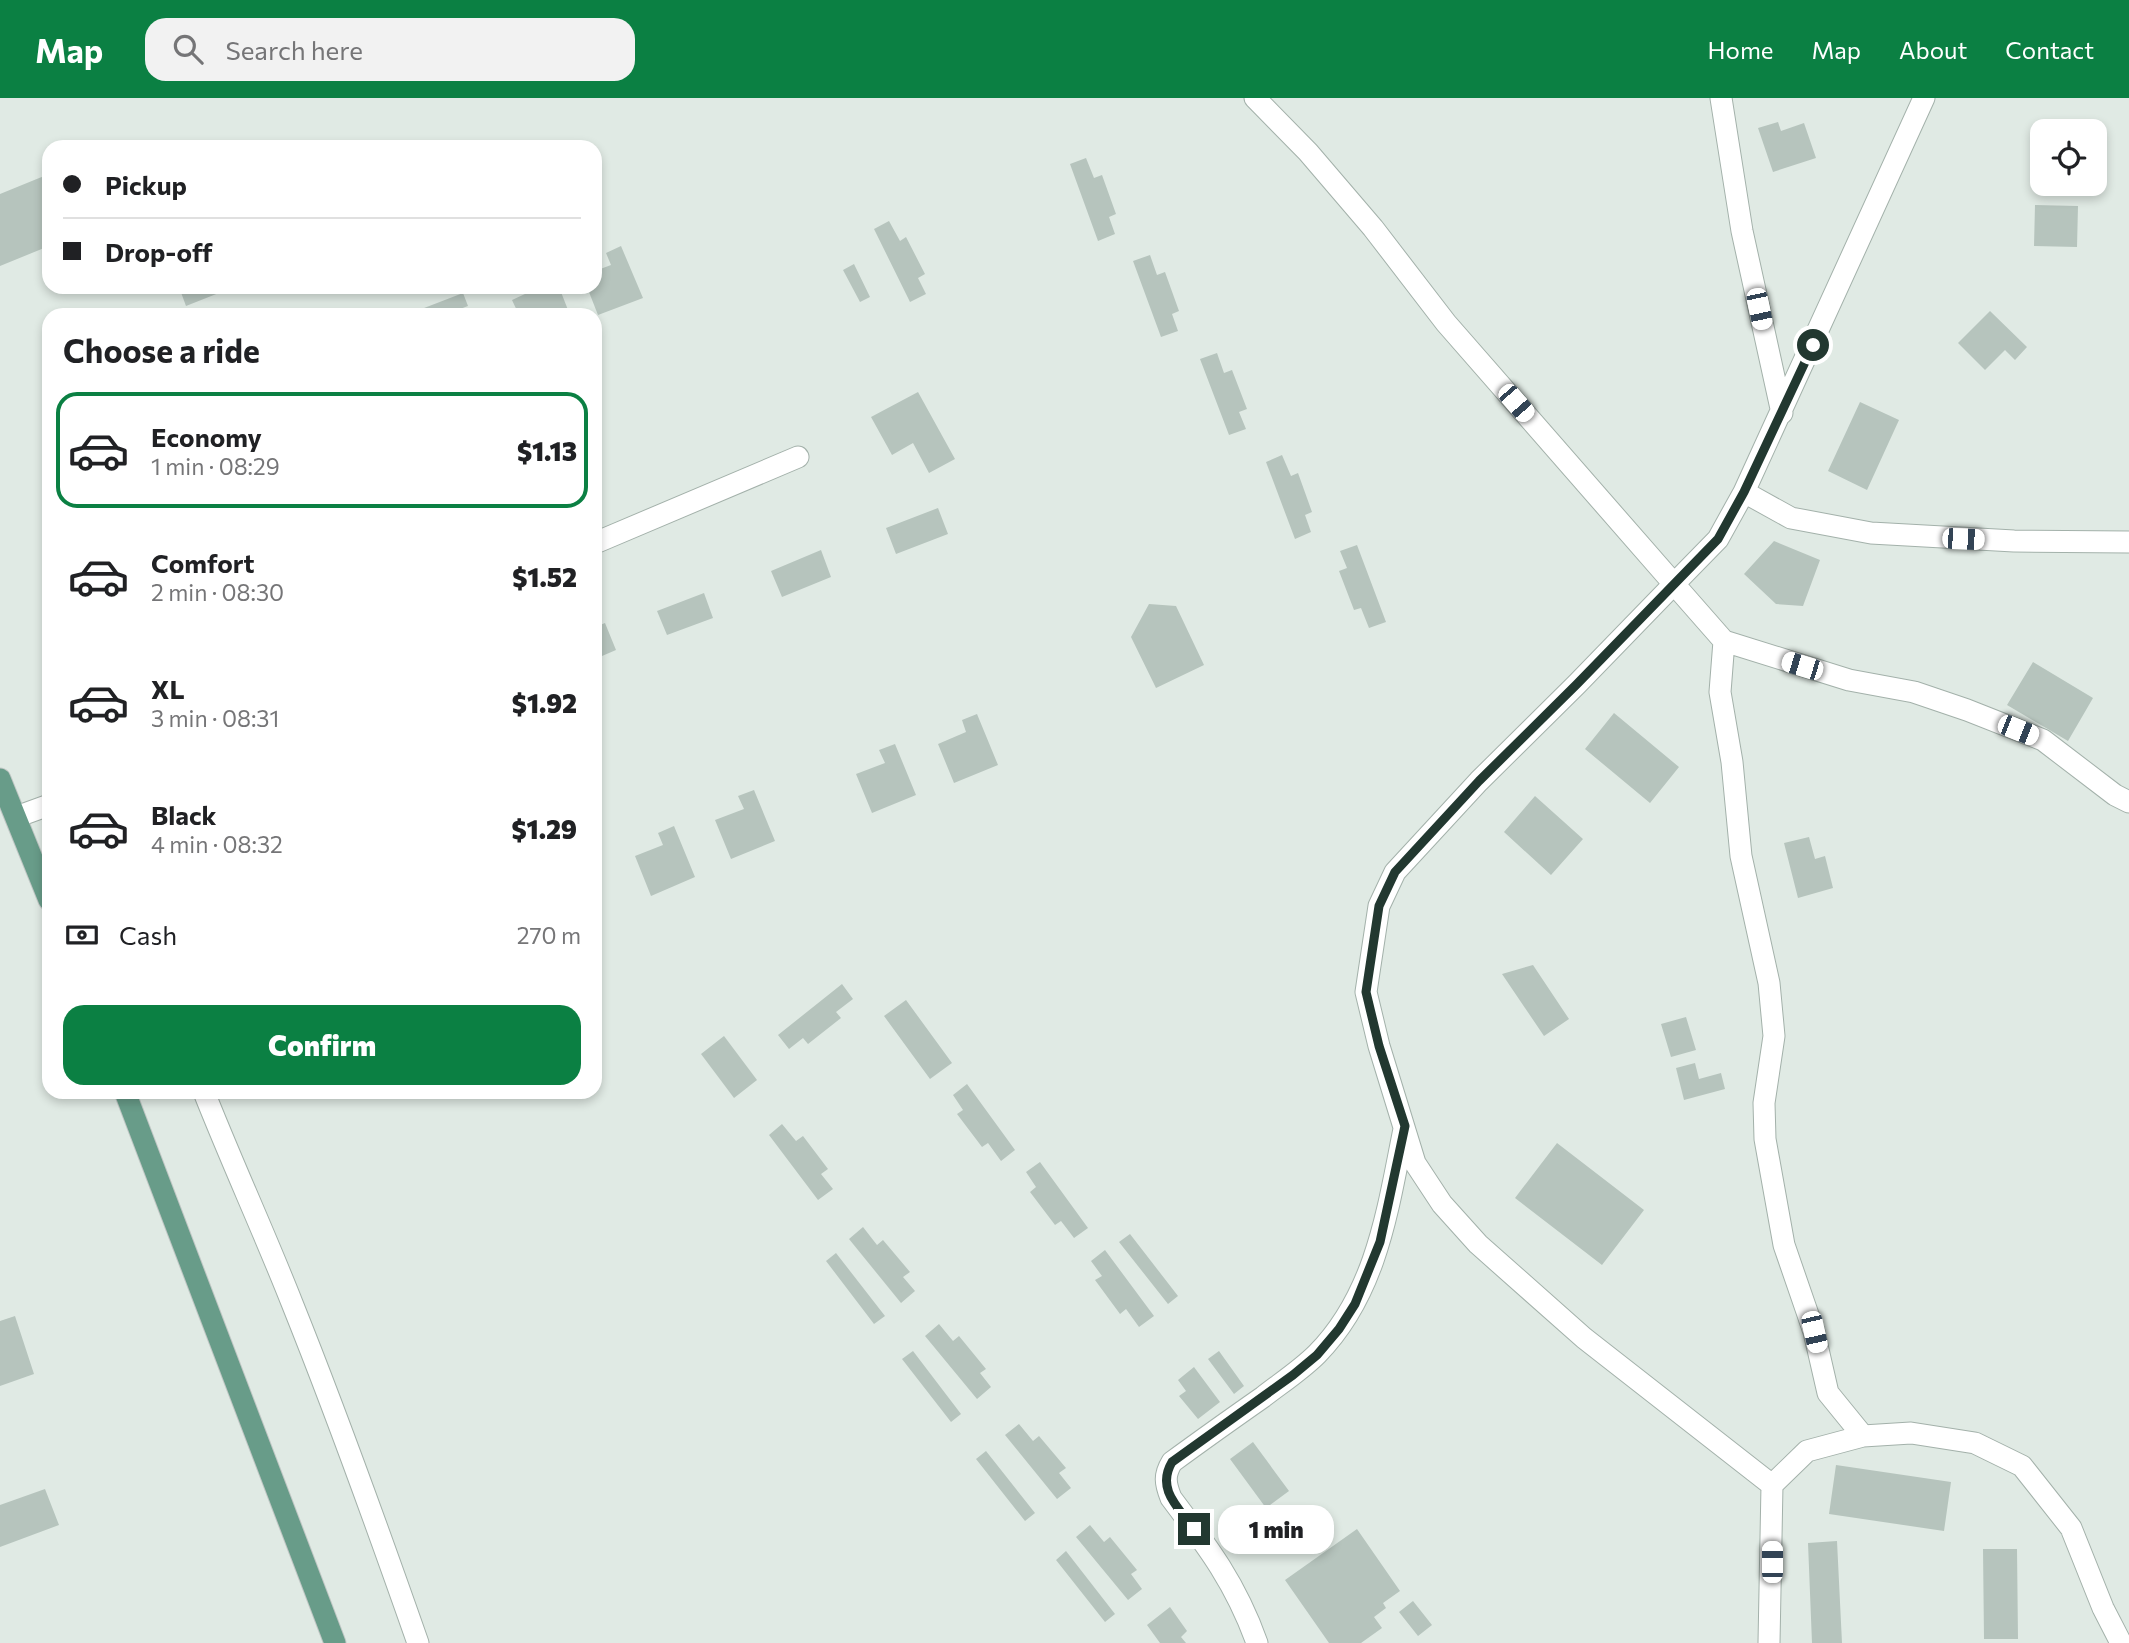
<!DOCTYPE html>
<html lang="en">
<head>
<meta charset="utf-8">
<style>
  :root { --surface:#fff; --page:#f2f2f2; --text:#202124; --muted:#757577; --line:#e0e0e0; --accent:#0b8043 }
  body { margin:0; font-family:Commissioner,sans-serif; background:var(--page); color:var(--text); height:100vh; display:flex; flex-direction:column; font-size:26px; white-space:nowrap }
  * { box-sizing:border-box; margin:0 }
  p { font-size:23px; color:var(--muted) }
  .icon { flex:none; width:38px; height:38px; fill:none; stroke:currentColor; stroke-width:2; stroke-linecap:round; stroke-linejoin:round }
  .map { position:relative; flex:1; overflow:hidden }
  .details { position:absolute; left:42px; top:210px; width:560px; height:791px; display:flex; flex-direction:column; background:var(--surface); border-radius:21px; box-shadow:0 4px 10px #0003 }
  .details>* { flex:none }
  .hud { position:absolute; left:42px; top:42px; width:560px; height:154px; border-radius:21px; box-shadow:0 4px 10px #0003; display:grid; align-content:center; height:154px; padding:0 21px; background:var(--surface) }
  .fabs { position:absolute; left:2030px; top:21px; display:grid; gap:14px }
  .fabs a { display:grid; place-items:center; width:77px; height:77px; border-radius:14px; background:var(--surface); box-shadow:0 4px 10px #0003; font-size:35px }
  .end { position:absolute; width:32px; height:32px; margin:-16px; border:9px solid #223830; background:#fff; box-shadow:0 0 0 4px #fff }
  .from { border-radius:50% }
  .bubble { position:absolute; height:49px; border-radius:21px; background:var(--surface); box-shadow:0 4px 10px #0003; font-size:23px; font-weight:800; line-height:49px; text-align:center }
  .car { position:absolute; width:21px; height:42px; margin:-21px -10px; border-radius:9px; box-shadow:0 0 5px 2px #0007; background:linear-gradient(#fff 24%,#345 0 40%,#fff 0 76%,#345 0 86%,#fff 0) }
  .hud b { display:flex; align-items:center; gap:24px; height:66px; font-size:26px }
  .hud b+b { border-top:2px solid var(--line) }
  .hud i { width:18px; height:18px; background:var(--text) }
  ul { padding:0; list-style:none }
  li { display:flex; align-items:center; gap:21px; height:116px; margin:0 14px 10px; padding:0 7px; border:4px solid transparent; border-radius:21px }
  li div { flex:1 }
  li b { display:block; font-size:26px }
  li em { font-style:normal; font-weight:800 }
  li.selected { border-color:var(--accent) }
  li>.icon { width:63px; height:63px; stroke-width:1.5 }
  h2 { padding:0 21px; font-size:32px; line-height:84px }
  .pay { display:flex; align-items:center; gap:18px; height:77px; padding:0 21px; font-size:26px }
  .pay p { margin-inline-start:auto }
  .button { display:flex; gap:14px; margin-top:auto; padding:14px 21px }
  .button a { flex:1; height:80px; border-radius:21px; background:var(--accent); color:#fff; font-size:28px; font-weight:800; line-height:80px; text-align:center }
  header { display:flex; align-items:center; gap:42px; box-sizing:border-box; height:98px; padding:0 35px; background:var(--accent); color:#fff }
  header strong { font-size:33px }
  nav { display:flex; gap:38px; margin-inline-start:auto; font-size:24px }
  .search { width:490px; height:63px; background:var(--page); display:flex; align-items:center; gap:18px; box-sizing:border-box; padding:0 24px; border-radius:21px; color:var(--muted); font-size:26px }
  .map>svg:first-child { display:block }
  .building { fill:#b6c4bd }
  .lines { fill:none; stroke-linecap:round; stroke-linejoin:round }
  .minor-casing { stroke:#a3b1aa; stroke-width:23 }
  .major-casing { stroke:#c1c7c5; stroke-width:23 }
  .minor { stroke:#fff; stroke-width:21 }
  .major { stroke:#689c89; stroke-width:21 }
  .route { stroke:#223830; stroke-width:9 }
</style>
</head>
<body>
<header>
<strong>Map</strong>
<div class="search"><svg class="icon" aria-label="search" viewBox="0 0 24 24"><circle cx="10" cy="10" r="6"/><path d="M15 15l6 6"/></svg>Search here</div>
<nav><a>Home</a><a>Map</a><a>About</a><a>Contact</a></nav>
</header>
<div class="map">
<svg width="2129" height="1545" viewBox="0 0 2129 1545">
  <rect width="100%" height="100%" fill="#e0eae4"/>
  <path class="building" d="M 1778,24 L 1781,33 L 1804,25 L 1816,60 L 1773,74 L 1758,30 Z
    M 1086,60 L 1094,80 L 1102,77 L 1116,116 L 1109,119 L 1115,136 L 1098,143 L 1070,66 Z
    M 49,76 L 49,148 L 0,168 L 0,96 Z
    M 2035,107 L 2078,108 L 2077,149 L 2034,148 Z
    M 889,123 L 900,143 L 906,139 L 925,176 L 918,180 L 926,196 L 910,204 L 874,131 Z
    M 621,148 L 643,200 L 598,217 L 587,189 L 595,189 L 595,173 L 611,167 L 606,155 Z
    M 1150,157 L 1157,177 L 1165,174 L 1179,213 L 1172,216 L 1178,233 L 1161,239 L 1133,163 Z
    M 854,166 L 870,199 L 860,204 L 843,172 Z
    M 179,189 L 234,189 L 186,208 Z
    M 540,189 L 559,189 L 570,217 L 519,217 L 512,202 Z
    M 463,195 L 468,208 L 444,217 L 406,217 Z
    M 1990,213 L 2027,249 L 2015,262 L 2005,252 L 1985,272 L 1958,245 Z
    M 1217,255 L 1224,275 L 1232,272 L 1247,311 L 1239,314 L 1246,331 L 1229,337 L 1200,261 Z
    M 918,294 L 955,361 L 929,375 L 913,345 L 892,357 L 871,319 Z
    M 1860,304 L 1899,322 L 1867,392 L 1828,373 Z
    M 1282,357 L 1291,378 L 1298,375 L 1312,414 L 1305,417 L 1311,434 L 1295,441 L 1266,364 Z
    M 938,410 L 948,436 L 896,456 L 886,430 Z
    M 1774,443 L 1820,462 L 1803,508 L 1776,506 L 1744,476 Z
    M 1357,447 L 1386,524 L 1369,530 L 1361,510 L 1354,512 L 1339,473 L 1347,470 L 1340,453 Z
    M 821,452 L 831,479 L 782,499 L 771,473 Z
    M 704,495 L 713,520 L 667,537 L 657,513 Z
    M 1149,506 L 1176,508 L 1204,567 L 1156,590 L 1131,539 Z
    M 605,525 L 616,552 L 595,561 L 595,529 Z
    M 2033,564 L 2093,600 L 2068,643 L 2007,607 Z
    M 1614,615 L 1679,669 L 1650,705 L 1585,651 Z
    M 977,616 L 998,667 L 954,685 L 938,646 L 966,634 L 962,622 Z
    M 895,646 L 916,697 L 872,715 L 856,676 L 885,665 L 879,652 Z
    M 754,692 L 775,743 L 731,761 L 715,722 L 744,711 L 738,698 Z
    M 1535,698 L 1583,741 L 1551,777 L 1504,734 Z
    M 674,728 L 695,779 L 651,798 L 635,758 L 663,747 L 658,735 Z
    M 1809,739 L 1815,761 L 1825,758 L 1833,790 L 1798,800 L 1784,745 Z
    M 1533,867 L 1569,921 L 1544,938 L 1502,876 Z
    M 842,886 L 853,901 L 836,914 L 841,920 L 808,946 L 803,940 L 789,951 L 778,937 Z
    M 906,902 L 952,965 L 930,981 L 884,918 Z
    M 1686,919 L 1696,952 L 1671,959 L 1661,926 Z
    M 724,938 L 757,982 L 734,1000 L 701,956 Z
    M 1695,965 L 1699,981 L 1721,975 L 1725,991 L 1684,1002 L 1676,970 Z
    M 967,986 L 1015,1052 L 1001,1063 L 988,1045 L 982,1049 L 957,1016 L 963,1012 L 953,997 Z
    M 782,1026 L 796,1043 L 803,1038 L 828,1071 L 821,1076 L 833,1091 L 818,1102 L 769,1037 Z
    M 1557,1045 L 1644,1112 L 1602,1167 L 1515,1100 Z
    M 1040,1064 L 1088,1130 L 1074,1140 L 1061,1123 L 1055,1127 L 1030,1094 L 1036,1089 L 1026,1074 Z
    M 863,1129 L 877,1147 L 883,1142 L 910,1174 L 903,1179 L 915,1193 L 901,1205 L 849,1141 Z
    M 1130,1136 L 1178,1198 L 1168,1206 L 1119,1144 Z
    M 1105,1152 L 1154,1218 L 1139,1229 L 1126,1211 L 1120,1216 L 1095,1182 L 1102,1178 L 1091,1163 Z
    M 836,1155 L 885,1218 L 874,1226 L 826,1163 Z
    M 15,1218 L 34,1276 L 0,1288 L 0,1223 Z
    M 939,1226 L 953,1243 L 959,1238 L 986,1271 L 980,1275 L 991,1289 L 977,1301 L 925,1238 Z
    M 913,1253 L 961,1316 L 951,1324 L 902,1261 Z
    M 1219,1253 L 1244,1288 L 1234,1296 L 1208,1261 Z
    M 1194,1269 L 1220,1304 L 1198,1321 L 1179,1298 L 1186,1293 L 1178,1282 Z
    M 1019,1326 L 1033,1343 L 1039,1338 L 1066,1370 L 1059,1375 L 1071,1390 L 1057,1401 L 1005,1337 Z
    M 1253,1344 L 1289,1393 L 1266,1410 L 1230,1361 Z
    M 986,1353 L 1035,1415 L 1025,1423 L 976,1361 Z
    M 1836,1367 L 1951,1384 L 1944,1433 L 1829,1416 Z
    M 45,1391 L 59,1427 L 0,1449 L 0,1407 Z
    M 1090,1427 L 1104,1444 L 1110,1439 L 1137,1472 L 1131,1476 L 1142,1491 L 1128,1502 L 1076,1439 Z
    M 1357,1431 L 1400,1493 L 1383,1505 L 1386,1510 L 1374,1519 L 1382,1530 L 1361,1545 L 1329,1545 L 1285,1482 Z
    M 1837,1443 L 1842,1545 L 1812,1545 L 1808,1445 Z
    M 1983,1451 L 2017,1451 L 2018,1541 L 1984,1541 Z
    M 1066,1453 L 1115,1516 L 1105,1524 L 1056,1462 Z
    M 1413,1503 L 1432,1527 L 1418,1538 L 1399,1514 Z
    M 1170,1509 L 1187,1533 L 1181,1539 L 1186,1545 L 1160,1545 L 1147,1527 Z"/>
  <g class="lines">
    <g class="minor-casing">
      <path id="minor" d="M 1255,0 L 1308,54 L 1373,130 L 1446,225 L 1674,486 L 1718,441 L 1744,394 L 1924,0
        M 1721,0 L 1742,133 L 1782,315
        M 1744,394 L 1791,420 L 1871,435 L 2014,443 L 2129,444
        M 595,445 L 798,359
        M 1724,543 L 1720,594 L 1732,664 L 1741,758 L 1769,885 L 1774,938 L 1764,1005 L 1765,1041 L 1784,1147 L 1814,1234 L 1828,1295 L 1863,1338
        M 16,719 L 49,707
        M 204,994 C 232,1065 264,1134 292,1205 C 337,1317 378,1431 418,1545
        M 1772,1387 L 1584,1240 L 1478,1146 L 1442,1106 L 1415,1065 L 1379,948 L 1366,894 L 1379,808 L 1395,774 L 1479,683 L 1577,586 L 1674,486 L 1724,543 L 1849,582 L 1914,594 L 1967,612 L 2043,642 L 2115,697 L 2129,704
        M 1257,1545 C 1236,1486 1208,1449 1171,1400 C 1165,1385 1164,1377 1172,1364 C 1202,1342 1233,1320 1263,1299 C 1281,1285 1301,1272 1317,1256 C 1377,1195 1388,1110 1404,1031
        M 1769,1545 L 1772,1387 L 1807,1353 L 1863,1338 L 1911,1335 L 1975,1345 L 2022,1368 L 2071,1430 L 2103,1510 L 2121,1545"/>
    </g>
    <g class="major-casing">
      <path id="major" d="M 0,681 L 49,802
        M 125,994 L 335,1545"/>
    </g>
    <use href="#minor" class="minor"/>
    <use href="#major" class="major"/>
  </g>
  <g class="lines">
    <path class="route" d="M 1194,1431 C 1178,1409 1156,1391 1172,1364 L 1293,1277 L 1317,1257 L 1339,1231 L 1355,1206 L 1380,1144 L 1405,1028 L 1379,948 L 1366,894 L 1379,808 L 1395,774 L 1479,683 L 1577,586 L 1718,441 L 1744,394 L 1813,247"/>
  </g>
</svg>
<div class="fabs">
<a><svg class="icon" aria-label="locate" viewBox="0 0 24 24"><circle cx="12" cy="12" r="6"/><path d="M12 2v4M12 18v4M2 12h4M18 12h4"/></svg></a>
</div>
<i class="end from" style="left:1813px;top:247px"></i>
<i class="end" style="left:1194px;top:1431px"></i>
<div class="bubble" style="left:1218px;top:1407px;width:116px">1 min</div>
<i class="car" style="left:1759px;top:211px;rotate:168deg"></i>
<i class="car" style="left:1516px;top:305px;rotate:139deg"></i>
<i class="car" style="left:1963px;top:441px;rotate:92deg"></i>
<i class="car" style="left:1802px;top:568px;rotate:287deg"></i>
<i class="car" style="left:2018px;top:632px;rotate:112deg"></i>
<i class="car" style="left:1814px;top:1234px;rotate:167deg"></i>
<i class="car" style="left:1772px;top:1464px;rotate:0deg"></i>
<div class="hud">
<b><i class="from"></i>Pickup</b>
<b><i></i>Drop-off</b>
</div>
<section class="details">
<h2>Choose a ride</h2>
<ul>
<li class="selected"><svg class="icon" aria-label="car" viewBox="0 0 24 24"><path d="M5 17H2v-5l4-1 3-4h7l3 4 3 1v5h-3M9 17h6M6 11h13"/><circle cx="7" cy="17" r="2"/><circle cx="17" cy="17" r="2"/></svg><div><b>Economy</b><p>1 min · 08:29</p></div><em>$1.13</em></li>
<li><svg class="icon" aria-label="car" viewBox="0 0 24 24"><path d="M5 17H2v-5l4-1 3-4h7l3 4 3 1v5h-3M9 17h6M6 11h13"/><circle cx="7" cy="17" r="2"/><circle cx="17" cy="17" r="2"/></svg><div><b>Comfort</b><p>2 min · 08:30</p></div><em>$1.52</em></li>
<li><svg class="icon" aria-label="car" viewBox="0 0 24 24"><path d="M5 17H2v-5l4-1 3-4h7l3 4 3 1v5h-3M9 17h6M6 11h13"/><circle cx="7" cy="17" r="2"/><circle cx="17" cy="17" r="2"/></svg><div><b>XL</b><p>3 min · 08:31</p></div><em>$1.92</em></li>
<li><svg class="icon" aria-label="car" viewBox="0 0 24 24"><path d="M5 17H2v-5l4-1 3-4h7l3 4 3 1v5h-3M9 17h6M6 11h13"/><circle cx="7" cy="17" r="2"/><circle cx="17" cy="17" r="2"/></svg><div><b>Black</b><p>4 min · 08:32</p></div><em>$1.29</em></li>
</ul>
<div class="pay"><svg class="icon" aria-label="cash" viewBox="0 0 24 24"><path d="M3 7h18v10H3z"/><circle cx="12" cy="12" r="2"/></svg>Cash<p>270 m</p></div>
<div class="button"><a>Confirm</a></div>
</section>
</div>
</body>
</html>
